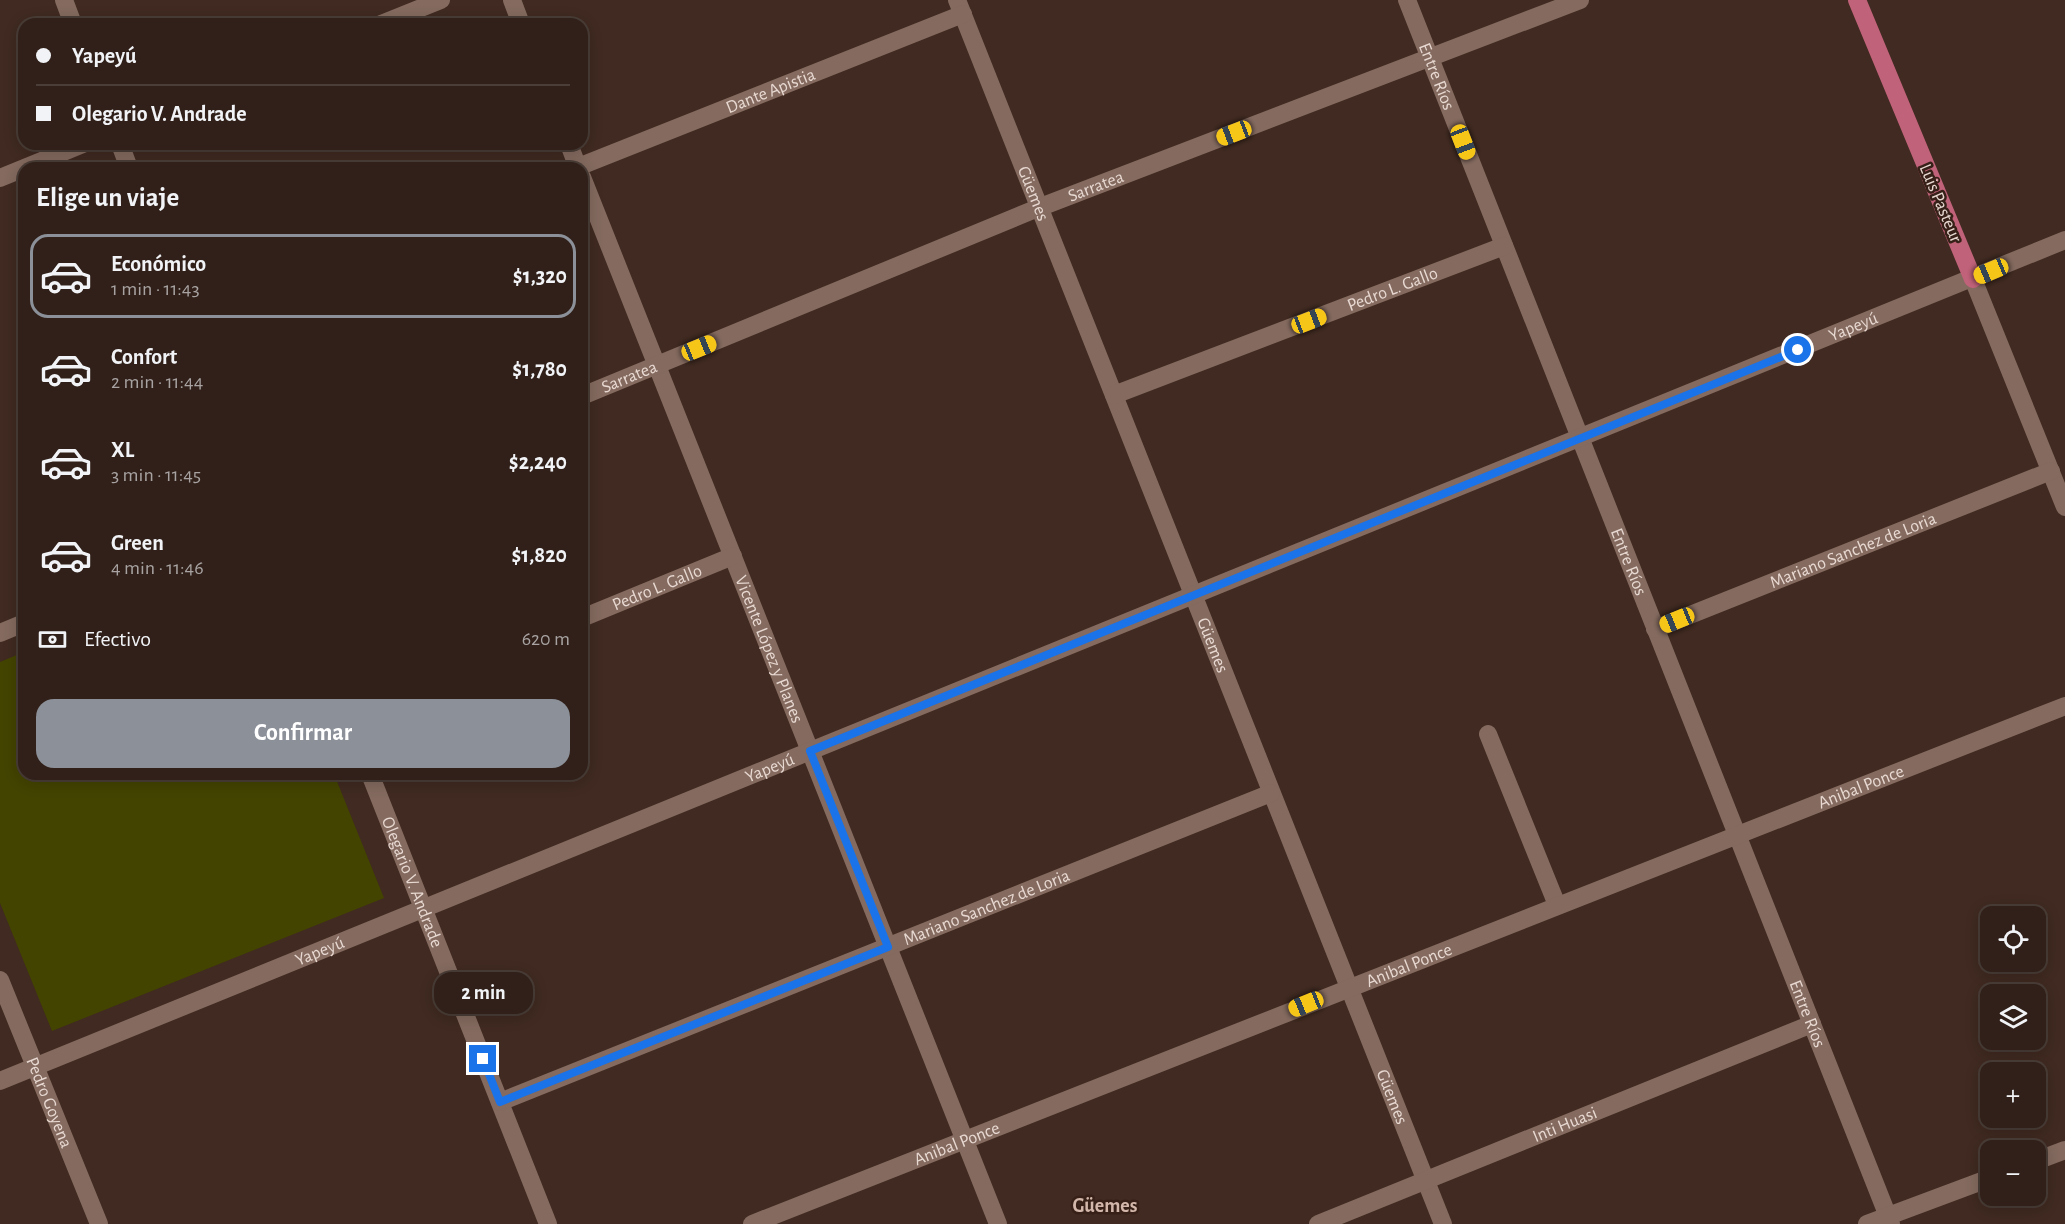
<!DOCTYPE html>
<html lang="es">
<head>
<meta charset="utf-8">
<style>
  :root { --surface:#302019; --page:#382822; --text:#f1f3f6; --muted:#a8a3a2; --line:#4b3e38; --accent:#8c9099 }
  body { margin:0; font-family:"Alegreya Sans",sans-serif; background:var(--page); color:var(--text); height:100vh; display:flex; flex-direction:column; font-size:22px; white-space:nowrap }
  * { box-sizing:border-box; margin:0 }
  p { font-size:20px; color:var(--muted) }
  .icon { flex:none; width:33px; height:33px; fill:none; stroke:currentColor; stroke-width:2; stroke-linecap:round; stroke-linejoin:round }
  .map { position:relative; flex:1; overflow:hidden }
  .drawer { position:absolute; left:18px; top:162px; width:570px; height:618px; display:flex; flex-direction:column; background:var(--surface); border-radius:18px; box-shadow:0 3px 15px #0003,0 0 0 2px var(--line) }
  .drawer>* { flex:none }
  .top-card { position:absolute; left:18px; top:18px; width:570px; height:132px; border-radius:18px; box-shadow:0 3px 15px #0003,0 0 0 2px var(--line); display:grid; align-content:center; height:132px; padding:0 18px; background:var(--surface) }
  .buttons { position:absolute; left:1980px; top:906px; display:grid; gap:12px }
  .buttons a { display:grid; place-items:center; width:66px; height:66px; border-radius:12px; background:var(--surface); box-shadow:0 3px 15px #0003,0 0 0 2px var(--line); font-size:30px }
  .end { position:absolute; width:27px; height:27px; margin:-14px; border:8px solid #1a73e8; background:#fff; box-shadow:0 0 0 3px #fff }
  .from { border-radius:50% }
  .bubble { position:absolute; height:42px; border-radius:18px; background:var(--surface); box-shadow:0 3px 15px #0003,0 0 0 2px var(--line); font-size:20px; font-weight:600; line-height:42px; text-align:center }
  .car { position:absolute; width:18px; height:36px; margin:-18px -9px; border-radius:8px; box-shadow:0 0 4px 2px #0007; background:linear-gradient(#f5c518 24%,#345 0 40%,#f5c518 0 76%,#345 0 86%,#f5c518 0) }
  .top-card b { display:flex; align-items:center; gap:21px; height:57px; font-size:22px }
  .top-card b+b { border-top:2px solid var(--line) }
  .top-card i { width:15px; height:15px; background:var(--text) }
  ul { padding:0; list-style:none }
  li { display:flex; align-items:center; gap:18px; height:84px; margin:0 12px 9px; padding:0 6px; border:3px solid transparent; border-radius:18px }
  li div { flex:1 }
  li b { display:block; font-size:22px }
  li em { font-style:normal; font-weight:600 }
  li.selected { border-color:var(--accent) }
  li>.icon { width:54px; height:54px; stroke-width:1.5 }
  h2 { padding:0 18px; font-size:27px; line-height:72px }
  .pay { display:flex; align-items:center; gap:15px; height:66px; padding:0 18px; font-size:22px }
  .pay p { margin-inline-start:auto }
  .cta { display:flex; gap:12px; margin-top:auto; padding:12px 18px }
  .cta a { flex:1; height:69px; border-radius:18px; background:var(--accent); color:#fff; font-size:24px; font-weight:600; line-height:69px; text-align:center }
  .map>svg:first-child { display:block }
  .green { fill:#434400 }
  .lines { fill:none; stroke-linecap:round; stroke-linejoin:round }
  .minor { stroke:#846a5f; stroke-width:18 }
  .major { stroke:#c06279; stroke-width:18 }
  .route { stroke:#1a73e8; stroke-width:8 }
  .labels { text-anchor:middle; stroke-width:5; stroke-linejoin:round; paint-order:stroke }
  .street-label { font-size:18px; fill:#e8d9d2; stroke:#362017 }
  .neighbourhood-label { font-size:20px; font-weight:bold; fill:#d4b7ab; stroke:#362017 }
</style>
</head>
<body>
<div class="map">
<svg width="2065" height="1224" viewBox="0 0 2065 1224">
  <rect width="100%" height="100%" fill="#402a21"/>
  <path class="green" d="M 24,652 L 24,774 L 334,774 L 384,898 L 52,1031 L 0,903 L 0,662 Z"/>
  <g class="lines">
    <g class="minor">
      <path d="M 64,0 L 73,24"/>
      <path d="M 512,0 L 521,24"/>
      <path id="s1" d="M 957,0 L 1443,1224"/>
      <path id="s2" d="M 1407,0 L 1891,1224"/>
      <path d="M 381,24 L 441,0"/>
      <path d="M 120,144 L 129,168"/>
      <path d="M 569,144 L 578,168"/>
      <path id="s3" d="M 578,167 L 963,14"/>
      <path id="s4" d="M 582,177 L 998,1224"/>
      <path d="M 0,178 L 83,144"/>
      <path d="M 1973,279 L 2065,507"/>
      <path id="s5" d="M 1114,395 L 1504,246"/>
      <path id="s6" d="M 582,396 L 1038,208 L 1580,0"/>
      <path id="s7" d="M 582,618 L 733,556"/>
      <path id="s8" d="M 1655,629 L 2051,471"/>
      <path d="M 0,633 L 24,623"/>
      <path d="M 1488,734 L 1557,905"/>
      <path id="s9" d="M 370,774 L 548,1224"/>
      <path id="s10" d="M 0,980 L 99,1224"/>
      <path id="s11" d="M 0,1081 L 2065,240"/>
      <path id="s12" d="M 500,1102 L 1271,793"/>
      <path d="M 2036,1161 L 2065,1150"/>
      <path id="s13" d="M 752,1224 L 2065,706"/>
      <path id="s14" d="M 1318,1224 L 1812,1024"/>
      <path d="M 1867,1224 L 1990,1178"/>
    </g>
    <path class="major" d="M 1857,0 L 1973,279"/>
  </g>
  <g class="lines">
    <path class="route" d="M 483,1059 L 500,1102 L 888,947 L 810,751 L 1798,350"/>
  </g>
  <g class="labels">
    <g class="street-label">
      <text dy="6" stroke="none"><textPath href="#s2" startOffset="82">Entre Ríos</textPath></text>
      <text dy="6" stroke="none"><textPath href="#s3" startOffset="207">Dante Apistia</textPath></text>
      <text dy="6" stroke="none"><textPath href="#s6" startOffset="555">Sarratea</textPath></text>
      <text dy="6" stroke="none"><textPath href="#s1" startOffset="208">Güemes</textPath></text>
      <text transform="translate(1941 203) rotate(67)" y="6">Luis Pasteur</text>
      <text dy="6" stroke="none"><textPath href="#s5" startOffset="298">Pedro L. Gallo</textPath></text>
      <text dy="6" stroke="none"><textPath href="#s11" startOffset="2001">Yapeyú</textPath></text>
      <text dy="6" stroke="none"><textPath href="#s6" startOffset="51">Sarratea</textPath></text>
      <text dy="6" stroke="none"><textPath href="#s8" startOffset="213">Mariano Sanchez de Loria</textPath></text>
      <text dy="6" stroke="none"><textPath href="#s2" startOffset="604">Entre Ríos</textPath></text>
      <text dy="6" stroke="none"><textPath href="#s7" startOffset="81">Pedro L. Gallo</textPath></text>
      <text dy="6" stroke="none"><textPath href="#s1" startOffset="694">Güemes</textPath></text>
      <text dy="6" stroke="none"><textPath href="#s4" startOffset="508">Vicente López y Planes</textPath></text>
      <text dy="6" stroke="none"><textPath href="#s11" startOffset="831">Yapeyú</textPath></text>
      <text dy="6" stroke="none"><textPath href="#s13" startOffset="1192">Anibal Ponce</textPath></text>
      <text dy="6" stroke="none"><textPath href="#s9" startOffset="116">Olegario V. Andrade</textPath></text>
      <text dy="6" stroke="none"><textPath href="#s12" startOffset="524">Mariano Sanchez de Loria</textPath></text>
      <text dy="6" stroke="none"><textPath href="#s11" startOffset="345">Yapeyú</textPath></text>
      <text dy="6" stroke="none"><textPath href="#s13" startOffset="706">Anibal Ponce</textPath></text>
      <text dy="6" stroke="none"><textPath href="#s2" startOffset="1090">Entre Ríos</textPath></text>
      <text dy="6" stroke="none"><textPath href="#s1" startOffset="1180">Güemes</textPath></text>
      <text dy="6" stroke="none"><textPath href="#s10" startOffset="132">Pedro Goyena</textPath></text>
      <text dy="6" stroke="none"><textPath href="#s14" startOffset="266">Inti Huasi</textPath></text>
      <text dy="6" stroke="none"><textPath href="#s13" startOffset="220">Anibal Ponce</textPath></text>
    </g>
    <g class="neighbourhood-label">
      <text x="1105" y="1212">Güemes</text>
    </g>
  </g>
</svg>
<div class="buttons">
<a><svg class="icon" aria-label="locate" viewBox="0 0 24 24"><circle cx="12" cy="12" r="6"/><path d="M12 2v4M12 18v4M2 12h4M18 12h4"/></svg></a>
<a><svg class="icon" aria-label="layers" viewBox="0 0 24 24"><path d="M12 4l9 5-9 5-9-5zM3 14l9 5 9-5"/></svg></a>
<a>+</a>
<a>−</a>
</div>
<i class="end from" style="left:1798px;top:350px"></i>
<i class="end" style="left:483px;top:1059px"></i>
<div class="bubble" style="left:434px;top:972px;width:99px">2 min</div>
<i class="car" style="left:1234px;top:133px;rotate:249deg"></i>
<i class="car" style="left:1463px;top:142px;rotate:159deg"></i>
<i class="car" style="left:1991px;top:271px;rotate:247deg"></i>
<i class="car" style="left:1309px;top:321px;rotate:69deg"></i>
<i class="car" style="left:699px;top:348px;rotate:68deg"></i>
<i class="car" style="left:1677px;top:620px;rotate:248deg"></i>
<i class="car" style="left:1306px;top:1004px;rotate:248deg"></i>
<div class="top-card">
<b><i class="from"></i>Yapeyú</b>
<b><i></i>Olegario V. Andrade</b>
</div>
<section class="drawer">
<h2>Elige un viaje</h2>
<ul>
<li class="selected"><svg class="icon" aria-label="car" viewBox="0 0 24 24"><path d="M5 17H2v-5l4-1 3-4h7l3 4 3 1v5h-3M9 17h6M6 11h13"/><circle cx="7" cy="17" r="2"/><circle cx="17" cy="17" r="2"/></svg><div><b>Económico</b><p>1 min · 11:43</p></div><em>$1,320</em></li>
<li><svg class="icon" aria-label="car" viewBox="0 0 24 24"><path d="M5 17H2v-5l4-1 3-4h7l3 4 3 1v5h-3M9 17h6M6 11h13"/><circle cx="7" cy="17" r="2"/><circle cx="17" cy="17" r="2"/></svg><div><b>Confort</b><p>2 min · 11:44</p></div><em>$1,780</em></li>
<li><svg class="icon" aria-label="car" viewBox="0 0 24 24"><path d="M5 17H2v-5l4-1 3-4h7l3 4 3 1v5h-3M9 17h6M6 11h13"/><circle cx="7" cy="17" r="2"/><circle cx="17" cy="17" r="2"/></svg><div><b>XL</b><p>3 min · 11:45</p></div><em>$2,240</em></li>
<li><svg class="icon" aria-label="car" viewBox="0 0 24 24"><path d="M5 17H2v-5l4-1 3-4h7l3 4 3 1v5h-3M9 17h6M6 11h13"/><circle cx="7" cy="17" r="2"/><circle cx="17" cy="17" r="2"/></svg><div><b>Green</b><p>4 min · 11:46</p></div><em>$1,820</em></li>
</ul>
<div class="pay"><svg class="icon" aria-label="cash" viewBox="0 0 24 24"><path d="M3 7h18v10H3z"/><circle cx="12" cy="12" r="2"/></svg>Efectivo<p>620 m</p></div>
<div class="cta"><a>Confirmar</a></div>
</section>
</div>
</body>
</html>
